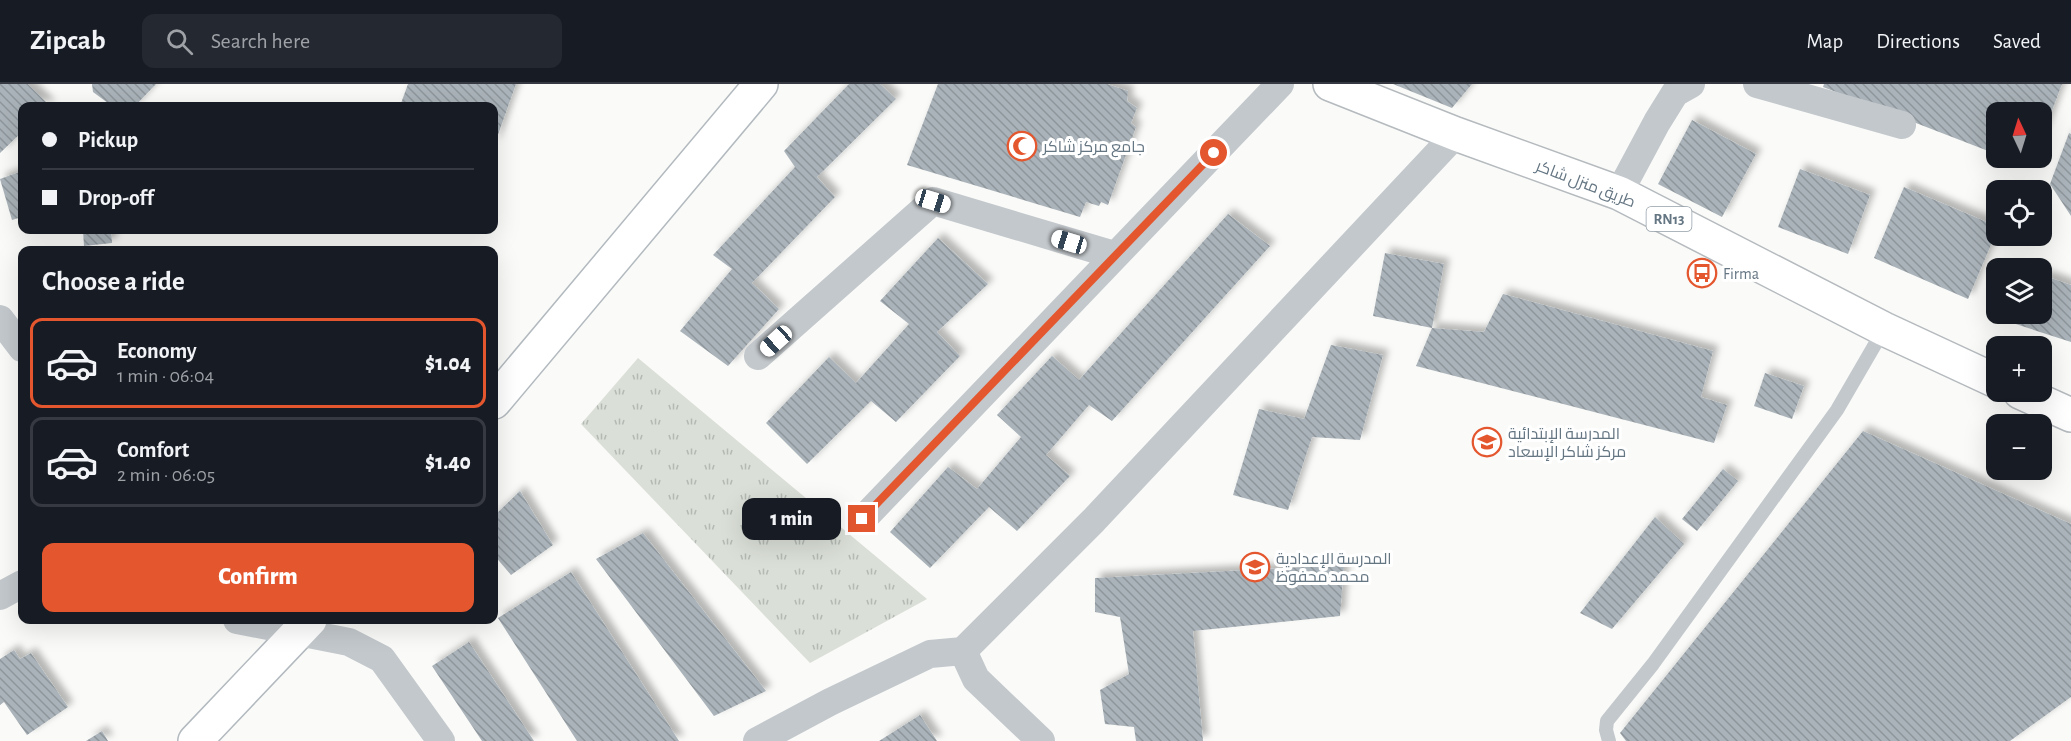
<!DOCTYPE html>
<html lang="en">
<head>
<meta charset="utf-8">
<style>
  :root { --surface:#171b24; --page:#242831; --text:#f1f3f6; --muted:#9ea1a6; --line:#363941; --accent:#e4572e }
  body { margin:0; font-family:"Alegreya Sans",Cairo,sans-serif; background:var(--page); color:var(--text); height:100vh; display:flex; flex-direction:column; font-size:22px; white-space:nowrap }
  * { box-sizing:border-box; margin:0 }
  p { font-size:20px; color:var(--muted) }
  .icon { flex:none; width:33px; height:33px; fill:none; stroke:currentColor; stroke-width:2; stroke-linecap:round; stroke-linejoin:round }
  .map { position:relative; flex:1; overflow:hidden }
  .details { position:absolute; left:18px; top:162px; width:480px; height:378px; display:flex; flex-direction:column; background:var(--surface); border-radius:12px; box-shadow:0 6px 24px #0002 }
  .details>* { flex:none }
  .banner { position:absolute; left:18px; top:18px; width:480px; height:132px; border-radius:12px; box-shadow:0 6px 24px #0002; display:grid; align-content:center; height:132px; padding:0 24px; background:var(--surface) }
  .needle { width:39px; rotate:356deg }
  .tools { position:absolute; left:1986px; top:18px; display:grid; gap:12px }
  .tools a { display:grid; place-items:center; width:66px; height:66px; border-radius:12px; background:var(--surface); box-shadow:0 6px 24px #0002; font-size:30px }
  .end { position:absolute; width:27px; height:27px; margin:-14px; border:8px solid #e4572e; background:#fff; box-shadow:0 0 0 3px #fff }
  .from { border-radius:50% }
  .bubble { position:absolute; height:42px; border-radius:12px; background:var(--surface); box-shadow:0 6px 24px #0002; font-size:20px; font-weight:800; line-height:42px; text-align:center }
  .car { position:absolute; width:18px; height:36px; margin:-18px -9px; border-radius:8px; box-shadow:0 0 4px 2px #0007; background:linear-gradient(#fff 24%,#345 0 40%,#fff 0 76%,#345 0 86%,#fff 0) }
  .banner b { display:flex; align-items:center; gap:21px; height:57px; font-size:22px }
  .banner b+b { border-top:2px solid var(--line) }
  .banner i { width:15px; height:15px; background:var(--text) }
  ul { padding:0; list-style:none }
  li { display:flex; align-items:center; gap:18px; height:90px; margin:0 12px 9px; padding:0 12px; border:3px solid var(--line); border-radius:12px }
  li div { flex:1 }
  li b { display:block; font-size:22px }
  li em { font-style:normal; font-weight:800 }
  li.on { border-color:var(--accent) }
  li>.icon { width:54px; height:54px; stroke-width:1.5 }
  h2 { padding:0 24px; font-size:27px; line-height:72px }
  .cta { display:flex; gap:12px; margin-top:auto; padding:12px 24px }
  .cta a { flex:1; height:69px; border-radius:12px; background:var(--accent); color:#fff; font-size:24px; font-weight:800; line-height:69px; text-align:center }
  header { display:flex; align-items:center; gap:36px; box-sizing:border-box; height:84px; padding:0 30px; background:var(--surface); border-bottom:2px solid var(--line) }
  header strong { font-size:28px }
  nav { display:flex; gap:33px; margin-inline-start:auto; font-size:21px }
  .search { width:420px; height:54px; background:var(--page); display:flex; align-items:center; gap:15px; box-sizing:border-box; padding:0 21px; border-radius:12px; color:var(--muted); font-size:22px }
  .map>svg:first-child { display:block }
  .grass { fill:url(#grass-tufts) }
  .building { fill:url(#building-back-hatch); filter:url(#shadow) }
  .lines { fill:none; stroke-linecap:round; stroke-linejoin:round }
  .secondary-casing { stroke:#b3babf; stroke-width:36 }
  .primary-casing { stroke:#b5babe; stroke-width:36 }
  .service { stroke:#c3c8cc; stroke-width:14 }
  .minor { stroke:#c3c8cc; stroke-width:28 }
  .secondary { stroke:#fff; stroke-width:33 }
  .primary { stroke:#fff; stroke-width:33 }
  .route { stroke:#e4572e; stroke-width:8 }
  .labels { text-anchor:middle; stroke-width:6; stroke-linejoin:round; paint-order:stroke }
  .shield { fill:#fff; stroke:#939fa8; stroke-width:1.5 }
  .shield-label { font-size:15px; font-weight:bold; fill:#657683 }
  .poi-label { font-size:16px; fill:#657683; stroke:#fff; text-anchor:start }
  .street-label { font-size:16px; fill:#657683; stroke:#fff }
</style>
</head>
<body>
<header>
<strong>Zipcab</strong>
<div class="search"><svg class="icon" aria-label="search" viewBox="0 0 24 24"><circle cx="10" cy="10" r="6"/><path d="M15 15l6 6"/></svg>Search here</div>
<nav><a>Map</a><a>Directions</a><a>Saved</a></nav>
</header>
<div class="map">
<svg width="2071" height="657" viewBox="0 0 2071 657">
  <defs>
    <pattern id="grass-tufts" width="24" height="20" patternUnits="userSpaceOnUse" patternTransform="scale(1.5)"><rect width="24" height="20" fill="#dadfd7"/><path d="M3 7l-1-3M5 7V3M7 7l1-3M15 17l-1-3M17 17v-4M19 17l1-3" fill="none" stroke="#b4b9b4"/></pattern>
    <pattern id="building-back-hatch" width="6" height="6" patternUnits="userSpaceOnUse" patternTransform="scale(1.5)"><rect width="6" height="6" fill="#aab3b9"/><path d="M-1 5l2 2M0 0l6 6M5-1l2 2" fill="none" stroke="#8e969c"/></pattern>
    <filter id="shadow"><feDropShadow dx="5.5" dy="-5.5" stdDeviation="3" flood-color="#0004"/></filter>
  </defs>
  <rect width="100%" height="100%" fill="#fafaf8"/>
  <path class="grass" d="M 638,274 L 927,515 L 810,579 L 581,340 Z"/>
  <path class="building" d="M 0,0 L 28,0 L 50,22 L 22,22 L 22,48 L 0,69 Z
    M 92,0 L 156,0 L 135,22 L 112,22 L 93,8 Z
    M 408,0 L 516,0 L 494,62 L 494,22 L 400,22 Z
    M 849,0 L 880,0 L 896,15 L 817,93 L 835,113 L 752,199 L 779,225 L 728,282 L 680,247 L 732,185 L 713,171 L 795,83 L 784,67 Z
    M 938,0 L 1107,0 L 1128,7 L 1127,17 L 1137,24 L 1131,39 L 1136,43 L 1108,121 L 1101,118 L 1099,122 L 1086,118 L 1080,133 L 907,81 Z
    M 1393,0 L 1472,0 L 1452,24 Z
    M 1824,0 L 2062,0 L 2042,53 L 2042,28 L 1996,28 L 1996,70 L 1823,3 Z
    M 1692,36 L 1756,70 L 1722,133 L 1658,100 Z
    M 2069,49 L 2071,50 L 2071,132 L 2050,100 Z
    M 2006,74 L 2034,74 L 2030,83 Z
    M 1800,85 L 1870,111 L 1848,170 L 1778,143 Z
    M 22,87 L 22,133 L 12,136 L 0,95 Z
    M 1904,103 L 1996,142 L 1996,149 L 1968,215 L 1874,174 Z
    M 1228,130 L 1270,162 L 1112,337 L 1089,321 L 1046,371 L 1070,392 L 1017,447 L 989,423 L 930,484 L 890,448 L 948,383 L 977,405 L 1021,353 L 997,331 L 1052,272 L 1079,296 Z
    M 83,146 L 111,146 L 112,159 L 84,162 Z
    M 938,154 L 988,200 L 937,248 L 960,272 L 896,338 L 871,317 L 807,380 L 766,339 L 829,273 L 856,299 L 909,240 L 880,217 Z
    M 1385,169 L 1444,180 L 1432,244 L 1484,248 L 1503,210 L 1713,267 L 1701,313 L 1727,321 L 1714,359 L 1416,282 L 1432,244 L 1373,232 Z
    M 2042,191 L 2071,201 L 2071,258 L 1991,232 L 1996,218 L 1996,230 L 2042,230 Z
    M 1331,261 L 1383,271 L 1360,356 L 1312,353 L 1288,426 L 1233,411 L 1259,325 L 1304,335 Z
    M 1765,289 L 1804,302 L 1792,335 L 1754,322 Z
    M 1863,347 L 2071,440 L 2071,613 L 2010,657 L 1626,657 L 1620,649 Z
    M 1723,385 L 1738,397 L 1697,447 L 1682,435 Z
    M 520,407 L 553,461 L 511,491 L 494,471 L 494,432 Z
    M 1655,433 L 1684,460 L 1612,545 L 1580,529 Z
    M 643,449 L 766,607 L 714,632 L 596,475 Z
    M 1344,481 L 1340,532 L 1193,547 L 1203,657 L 1136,657 L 1134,643 L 1105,640 L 1100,606 L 1129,590 L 1120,533 L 1095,528 L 1095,494 Z
    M 571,488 L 679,657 L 577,657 L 498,534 Z
    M 469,558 L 534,657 L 482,657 L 432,582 Z
    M 14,566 L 20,575 L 31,569 L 68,623 L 27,651 L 4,618 L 0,621 L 0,575 Z
    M 920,631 L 937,657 L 879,657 Z
    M 102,647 L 108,657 L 86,657 Z"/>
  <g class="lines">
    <g class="secondary-casing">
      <path id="secondary" d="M 494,318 L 761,0
        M 195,657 L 310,536"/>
    </g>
    <g class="primary-casing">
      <path id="primary" d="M 1330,0 L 1456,50 L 1619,109 L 1884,245 L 1996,297
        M 2020,308 L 2071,331"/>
    </g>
    <path class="service" d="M 1609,657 L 1606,646 L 1607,637 L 1653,580 L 1837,326 L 1884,245"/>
    <path class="minor" d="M 1757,0 L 1902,41
      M 1619,109 L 1657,38 L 1675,9 L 1691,0
      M 0,235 L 22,264
      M 758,272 L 933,117 L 1114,171
      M 863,435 L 1280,0
      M 0,512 L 22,500
      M 237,536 L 349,558 L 382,575 L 441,657
      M 963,567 L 976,595 L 1041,657
      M 757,657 L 830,618 L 930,570 L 963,567 L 1094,436 L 1456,50"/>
    <use href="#secondary" class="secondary"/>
    <use href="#primary" class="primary"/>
  </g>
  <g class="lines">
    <path class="route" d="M 862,435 L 1214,69"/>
  </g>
  <defs>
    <g id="mosque-ring" transform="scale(1.5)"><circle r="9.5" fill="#fff" stroke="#e4572e" stroke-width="1.5"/><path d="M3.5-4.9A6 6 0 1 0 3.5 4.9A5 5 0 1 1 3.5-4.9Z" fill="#e4572e"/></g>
    <g id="bus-ring" transform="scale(1.5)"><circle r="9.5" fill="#fff" stroke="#e4572e" stroke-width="1.5"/><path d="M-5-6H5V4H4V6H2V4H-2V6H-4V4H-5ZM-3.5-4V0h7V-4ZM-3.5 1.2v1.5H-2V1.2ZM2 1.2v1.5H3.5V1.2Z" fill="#e4572e"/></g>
    <g id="school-ring" transform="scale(1.5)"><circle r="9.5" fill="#fff" stroke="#e4572e" stroke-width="1.5"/><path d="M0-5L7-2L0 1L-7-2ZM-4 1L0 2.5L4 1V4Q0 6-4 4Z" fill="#e4572e"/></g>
  </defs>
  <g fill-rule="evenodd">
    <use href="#mosque-ring" x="1022" y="62"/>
    <use href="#bus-ring" x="1702" y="189"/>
    <use href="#school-ring" x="1487" y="358"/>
    <use href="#school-ring" x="1255" y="483"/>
  </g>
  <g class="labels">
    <rect class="shield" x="1646.5" y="123" width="45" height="24" rx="4.5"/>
    <g class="shield-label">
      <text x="1669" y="140">RN13</text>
    </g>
    <g class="poi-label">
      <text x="1043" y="68">جامع مركز شاكر</text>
      <text x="1723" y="195">Firma</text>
      <text x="1508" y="355">المدرسة الإبتدائية<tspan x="1508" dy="18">مركز شاكر الإسعاد</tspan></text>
      <text x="1276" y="480">المدرسة الإعدادية<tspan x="1276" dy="18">محمد محفوظ</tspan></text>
    </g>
    <g class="street-label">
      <text transform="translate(1586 99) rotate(21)" y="6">طريق منزل شاكر</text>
    </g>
  </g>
</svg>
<div class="tools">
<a><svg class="needle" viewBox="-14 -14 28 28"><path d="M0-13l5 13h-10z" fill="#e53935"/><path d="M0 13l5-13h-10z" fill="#9ea1a6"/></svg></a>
<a><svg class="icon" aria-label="locate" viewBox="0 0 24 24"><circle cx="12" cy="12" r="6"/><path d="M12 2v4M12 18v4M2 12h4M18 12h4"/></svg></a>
<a><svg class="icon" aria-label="layers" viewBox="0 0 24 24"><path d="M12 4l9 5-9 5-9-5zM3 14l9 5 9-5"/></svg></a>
<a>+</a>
<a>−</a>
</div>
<i class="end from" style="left:1214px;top:69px"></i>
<i class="end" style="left:862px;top:435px"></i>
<div class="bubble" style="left:742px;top:414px;width:99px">1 min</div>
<i class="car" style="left:933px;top:117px;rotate:107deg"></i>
<i class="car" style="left:1069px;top:158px;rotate:287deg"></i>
<i class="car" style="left:776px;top:257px;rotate:228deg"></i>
<div class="banner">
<b><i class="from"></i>Pickup</b>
<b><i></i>Drop-off</b>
</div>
<section class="details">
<h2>Choose a ride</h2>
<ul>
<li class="on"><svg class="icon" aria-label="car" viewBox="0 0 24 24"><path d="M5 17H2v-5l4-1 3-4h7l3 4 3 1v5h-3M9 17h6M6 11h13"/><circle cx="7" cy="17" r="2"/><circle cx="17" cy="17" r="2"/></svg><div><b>Economy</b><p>1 min · 06:04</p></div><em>$1.04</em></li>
<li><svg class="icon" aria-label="car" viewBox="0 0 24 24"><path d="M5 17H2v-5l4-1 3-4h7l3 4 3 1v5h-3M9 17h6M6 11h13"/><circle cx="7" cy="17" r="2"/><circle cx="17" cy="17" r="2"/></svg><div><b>Comfort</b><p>2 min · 06:05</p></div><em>$1.40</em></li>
</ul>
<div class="cta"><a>Confirm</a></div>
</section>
</div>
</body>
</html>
